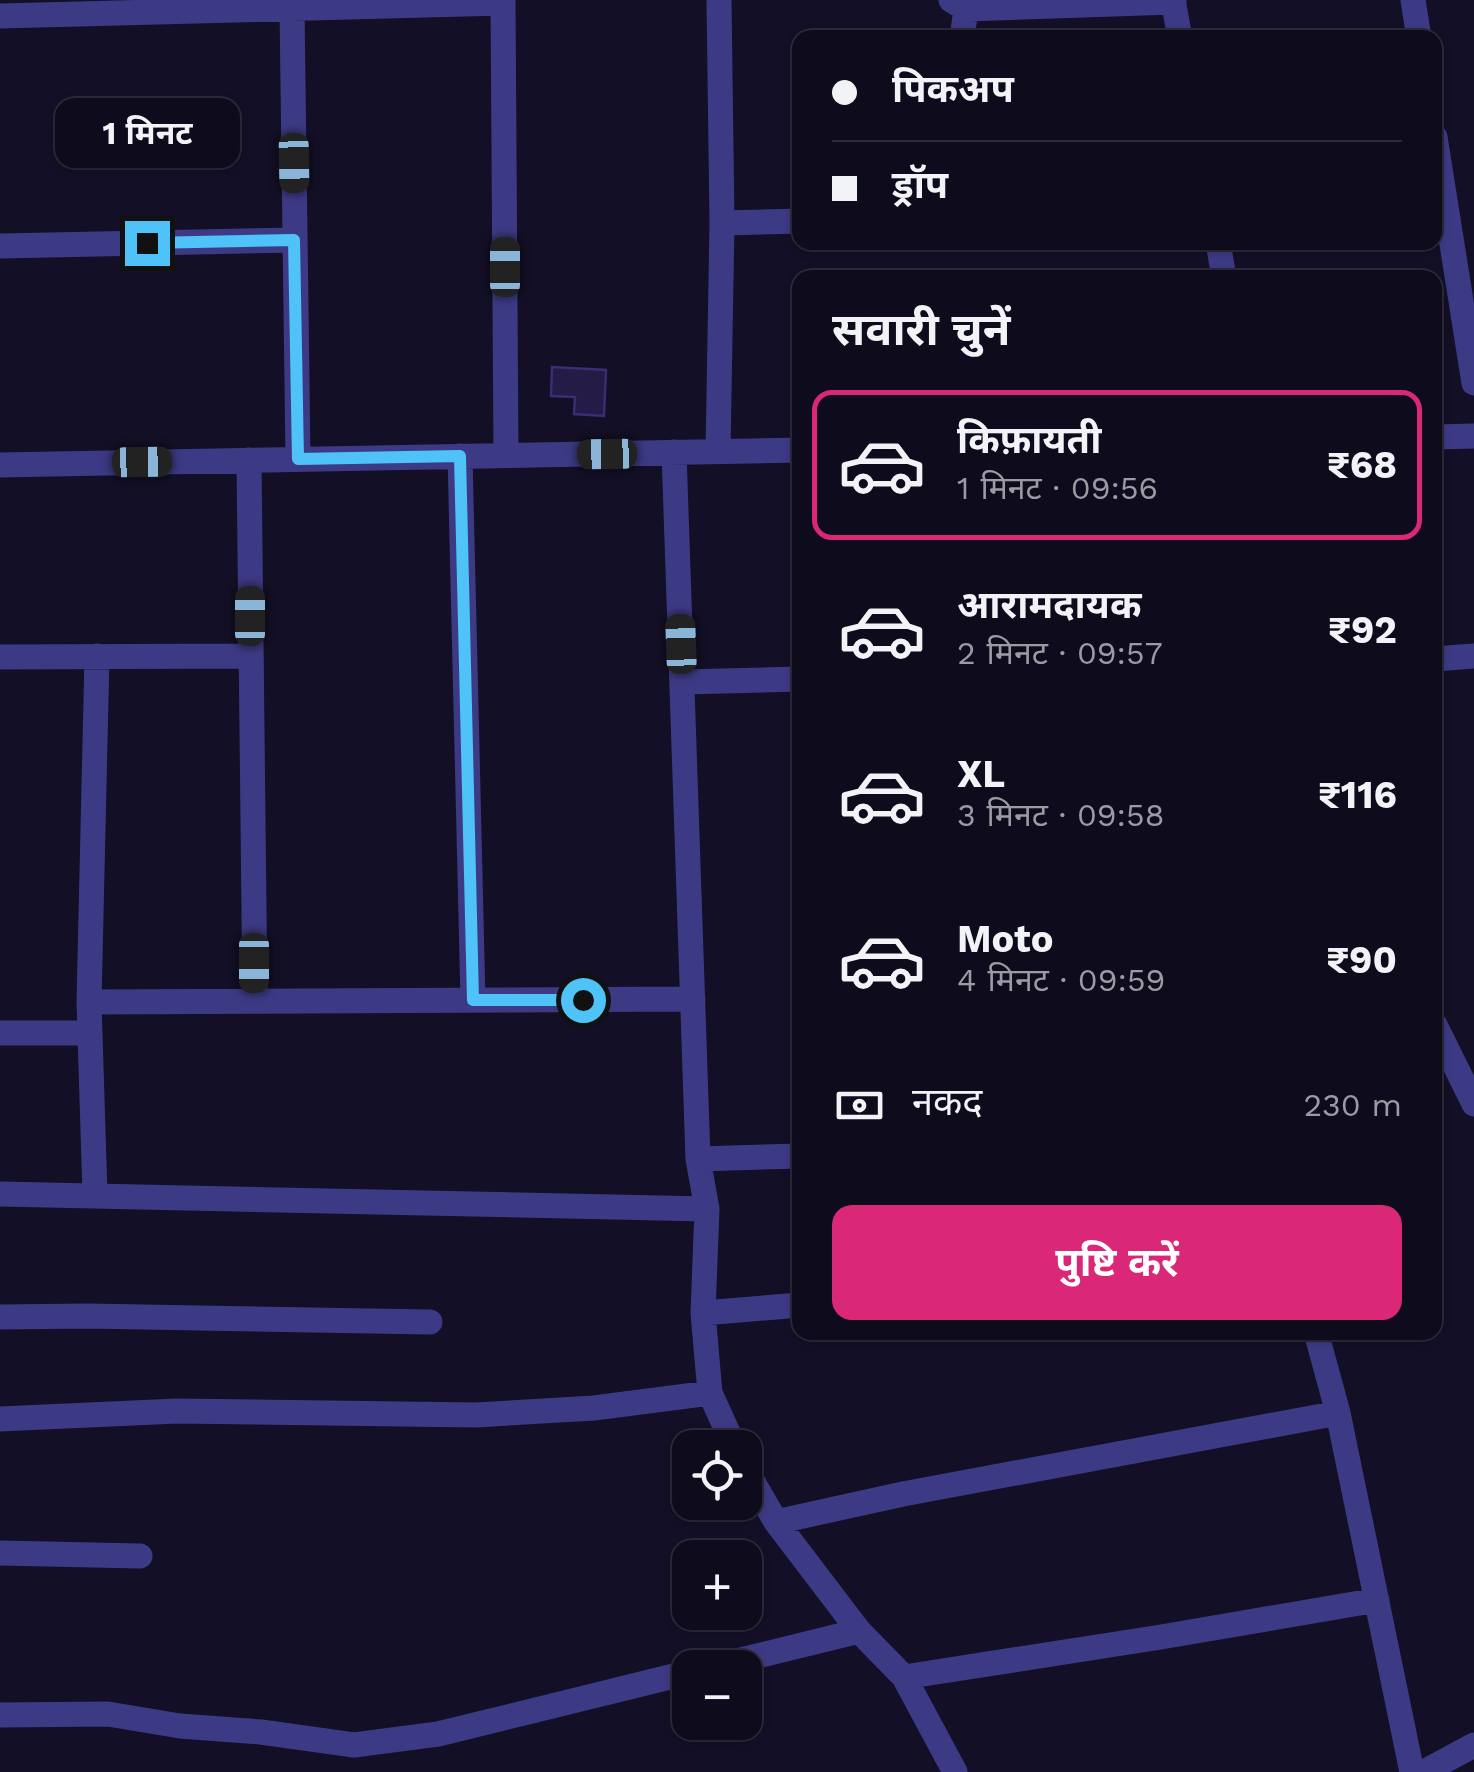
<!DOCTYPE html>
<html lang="hi">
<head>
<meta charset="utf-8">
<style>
  :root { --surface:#0e0b1c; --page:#1c1929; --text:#f1f3f6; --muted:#9b9ba3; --line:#2e2b3b; --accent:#db2777 }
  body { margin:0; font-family:"Work Sans","Noto Sans Devanagari",sans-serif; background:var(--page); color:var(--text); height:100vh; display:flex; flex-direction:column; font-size:38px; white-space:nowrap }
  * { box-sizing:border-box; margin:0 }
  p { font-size:32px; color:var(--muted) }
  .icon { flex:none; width:55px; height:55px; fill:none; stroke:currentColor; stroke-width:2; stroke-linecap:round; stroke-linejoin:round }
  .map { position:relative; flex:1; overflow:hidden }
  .drawer { position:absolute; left:792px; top:270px; width:650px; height:1070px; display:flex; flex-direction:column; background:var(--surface); border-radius:20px; box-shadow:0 2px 8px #0004,0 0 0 2px var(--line) }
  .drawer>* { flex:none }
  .top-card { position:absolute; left:792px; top:30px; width:650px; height:220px; border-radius:20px; box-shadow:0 2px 8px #0004,0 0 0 2px var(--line); display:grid; align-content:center; height:220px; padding:0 40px; background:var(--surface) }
  .fabs { position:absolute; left:672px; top:1430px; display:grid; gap:20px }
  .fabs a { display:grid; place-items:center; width:90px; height:90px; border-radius:20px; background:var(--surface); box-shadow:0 2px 8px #0004,0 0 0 2px var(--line); font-size:50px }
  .end { position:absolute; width:45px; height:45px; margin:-22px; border:12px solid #4fc3f7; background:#111; box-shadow:0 0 0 5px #111 }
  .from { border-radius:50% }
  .bubble { position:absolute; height:70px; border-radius:20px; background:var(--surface); box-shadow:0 2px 8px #0004,0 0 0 2px var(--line); font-size:32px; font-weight:700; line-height:70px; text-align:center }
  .car { position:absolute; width:30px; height:60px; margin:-30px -15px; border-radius:12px; box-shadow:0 0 8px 2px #0007; background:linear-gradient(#222 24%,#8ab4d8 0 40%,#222 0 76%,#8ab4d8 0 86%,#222 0) }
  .top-card b { display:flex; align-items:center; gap:35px; height:95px; font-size:38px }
  .top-card b+b { border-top:2px solid var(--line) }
  .top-card i { width:25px; height:25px; background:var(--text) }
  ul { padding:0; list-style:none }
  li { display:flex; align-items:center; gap:30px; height:150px; margin:0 20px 15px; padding:0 20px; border:5px solid transparent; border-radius:20px }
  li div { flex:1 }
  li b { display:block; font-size:38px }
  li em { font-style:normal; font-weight:700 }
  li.active { border-color:var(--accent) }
  li>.icon { width:90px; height:90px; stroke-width:1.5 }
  h2 { padding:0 40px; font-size:45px; line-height:120px }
  .pay { display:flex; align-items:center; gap:25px; height:110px; padding:0 40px; font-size:38px }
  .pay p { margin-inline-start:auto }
  .button { display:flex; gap:20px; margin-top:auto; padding:20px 40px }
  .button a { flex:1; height:115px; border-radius:20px; background:var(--accent); color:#fff; font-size:40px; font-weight:700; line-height:115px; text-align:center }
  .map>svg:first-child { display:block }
  .building { fill:#241b47; stroke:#3b2d73; stroke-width:2.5 }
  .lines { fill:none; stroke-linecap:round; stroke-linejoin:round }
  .minor { stroke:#3d3a85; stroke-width:25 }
  .route { stroke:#4fc3f7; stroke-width:12 }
</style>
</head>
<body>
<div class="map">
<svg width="1474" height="1772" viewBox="0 0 1474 1772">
  <rect width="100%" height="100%" fill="#130f26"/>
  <path class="building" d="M 552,367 L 606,370 L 604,416 L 574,414 L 575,397 L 551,396 Z"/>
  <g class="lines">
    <path class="minor" d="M 503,0 L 506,455
      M 951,0 L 966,9 L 1174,2
      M 1173,0 L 1180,38
      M 1413,0 L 1419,38
      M 292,9 L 298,459
      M 0,16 L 503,3
      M 962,38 L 966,9
      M 1435,137 L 1474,383
      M 722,223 L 800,221
      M 1218,242 L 1224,278
      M 0,246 L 295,240
      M 1435,437 L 1474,436
      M 718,451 L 722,223 L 719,0
      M 674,452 L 698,1159 L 707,1209 L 703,1313 L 710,1393 L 735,1448
      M 460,456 L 473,1000
      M 249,460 L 255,1001
      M 0,465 L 800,450
      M 0,657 L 251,656
      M 1435,659 L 1474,656
      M 683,682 L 800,679
      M 89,1002 L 693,999
      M 1435,1025 L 1474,1104
      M 0,1033 L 90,1033
      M 698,1159 L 800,1156
      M 0,1194 L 707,1209
      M 95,1195 L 89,1002 L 97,656
      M 703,1313 L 800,1305
      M 0,1317 L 88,1316 L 430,1322
      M 1316,1332 L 1338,1413 L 1412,1772
      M 0,1419 L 177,1411 L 476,1415 L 594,1408 L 710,1393
      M 745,1468 L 776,1522 L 859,1631 L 904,1677 L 955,1772
      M 776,1522 L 903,1494 L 1338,1413
      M 0,1553 L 140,1556
      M 708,1668 L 859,1631
      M 904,1677 L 1161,1637 L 1377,1600
      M 0,1715 L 108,1714 L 180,1726 L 261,1732 L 354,1745 L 438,1734 L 690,1672
      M 1424,1772 L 1474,1745"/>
  </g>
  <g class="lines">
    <path class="route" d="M 147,243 L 294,240 L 298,459 L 460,456 L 473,1000 L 583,1000"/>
  </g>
</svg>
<div class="fabs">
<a><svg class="icon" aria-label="locate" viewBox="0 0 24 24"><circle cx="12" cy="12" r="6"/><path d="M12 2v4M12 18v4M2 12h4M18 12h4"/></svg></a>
<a>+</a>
<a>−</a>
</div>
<i class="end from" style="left:583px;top:1000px"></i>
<i class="end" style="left:147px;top:243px"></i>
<div class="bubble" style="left:55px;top:98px;width:185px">1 मिनट</div>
<i class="car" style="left:294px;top:163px;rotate:179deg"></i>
<i class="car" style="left:505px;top:267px;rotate:0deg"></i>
<i class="car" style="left:607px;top:454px;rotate:269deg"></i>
<i class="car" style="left:142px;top:462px;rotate:89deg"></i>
<i class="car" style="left:250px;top:616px;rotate:0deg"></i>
<i class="car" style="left:681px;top:644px;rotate:358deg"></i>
<i class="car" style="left:254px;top:963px;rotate:180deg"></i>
<div class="top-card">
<b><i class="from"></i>पिकअप</b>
<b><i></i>ड्रॉप</b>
</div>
<section class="drawer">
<h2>सवारी चुनें</h2>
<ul>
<li class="active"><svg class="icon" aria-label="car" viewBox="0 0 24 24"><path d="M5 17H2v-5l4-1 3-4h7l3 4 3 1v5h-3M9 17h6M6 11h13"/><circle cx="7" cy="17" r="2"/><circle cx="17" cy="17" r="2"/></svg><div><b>किफ़ायती</b><p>1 मिनट · 09:56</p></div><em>₹68</em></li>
<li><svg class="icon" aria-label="car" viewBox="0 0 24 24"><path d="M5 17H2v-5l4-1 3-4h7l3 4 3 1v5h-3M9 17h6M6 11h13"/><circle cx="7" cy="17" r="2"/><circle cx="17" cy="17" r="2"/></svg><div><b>आरामदायक</b><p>2 मिनट · 09:57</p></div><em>₹92</em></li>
<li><svg class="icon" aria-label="car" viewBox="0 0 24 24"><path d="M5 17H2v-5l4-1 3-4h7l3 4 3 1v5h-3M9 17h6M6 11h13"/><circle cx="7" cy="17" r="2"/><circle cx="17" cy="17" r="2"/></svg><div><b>XL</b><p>3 मिनट · 09:58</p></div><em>₹116</em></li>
<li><svg class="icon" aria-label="car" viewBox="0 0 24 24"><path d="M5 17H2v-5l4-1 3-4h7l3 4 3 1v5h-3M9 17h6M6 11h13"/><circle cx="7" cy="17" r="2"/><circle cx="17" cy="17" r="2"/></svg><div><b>Moto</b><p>4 मिनट · 09:59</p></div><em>₹90</em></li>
</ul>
<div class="pay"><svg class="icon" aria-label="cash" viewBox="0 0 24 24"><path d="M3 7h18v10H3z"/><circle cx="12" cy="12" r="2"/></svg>नकद<p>230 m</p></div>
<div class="button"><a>पुष्टि करें</a></div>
</section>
</div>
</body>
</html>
